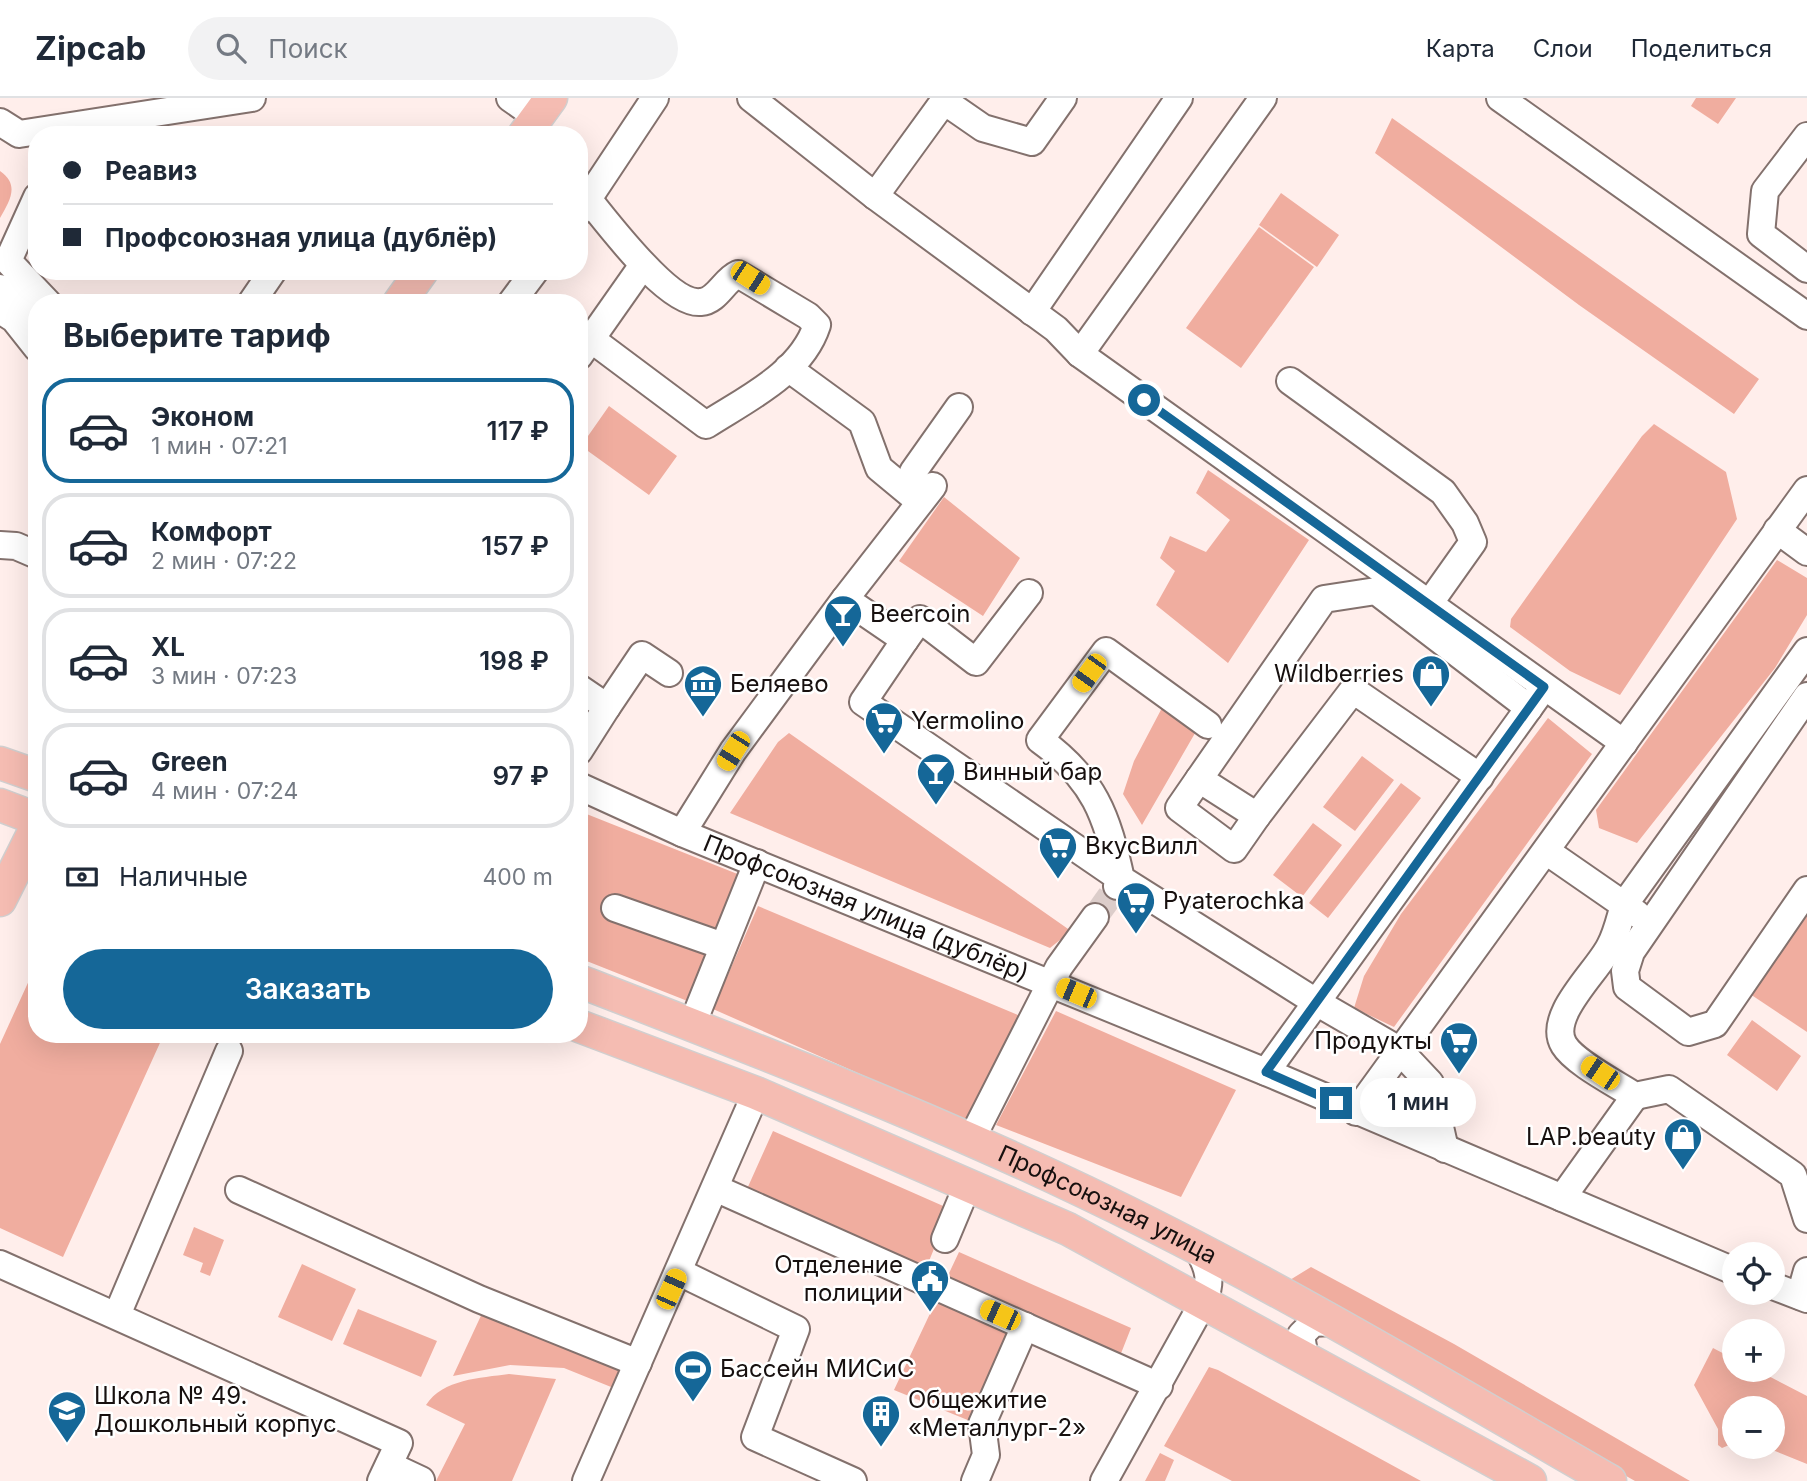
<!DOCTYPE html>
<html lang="ru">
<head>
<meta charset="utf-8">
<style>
  :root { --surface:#fff; --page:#f2f2f3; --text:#1f2937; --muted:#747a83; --line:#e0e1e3; --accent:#156798 }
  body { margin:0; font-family:Inter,sans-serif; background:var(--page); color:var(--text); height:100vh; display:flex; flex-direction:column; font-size:26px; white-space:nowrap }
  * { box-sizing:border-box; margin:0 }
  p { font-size:23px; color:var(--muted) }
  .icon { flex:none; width:38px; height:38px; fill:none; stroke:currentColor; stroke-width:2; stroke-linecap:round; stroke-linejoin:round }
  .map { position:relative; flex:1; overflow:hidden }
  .details { position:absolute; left:28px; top:196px; width:560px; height:749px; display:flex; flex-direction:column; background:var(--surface); border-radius:28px; box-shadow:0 7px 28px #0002 }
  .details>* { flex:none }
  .hud { position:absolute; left:28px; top:28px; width:560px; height:154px; border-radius:28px; box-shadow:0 7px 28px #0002; display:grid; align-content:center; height:154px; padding:0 35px; background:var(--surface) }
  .buttons { position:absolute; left:1722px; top:1144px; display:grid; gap:14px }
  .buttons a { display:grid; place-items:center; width:63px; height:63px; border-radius:50%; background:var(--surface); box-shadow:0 7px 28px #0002; font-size:35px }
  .end { position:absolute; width:32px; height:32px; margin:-16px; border:9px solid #156798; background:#fff; box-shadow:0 0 0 4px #fff }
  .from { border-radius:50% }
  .bubble { position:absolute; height:49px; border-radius:24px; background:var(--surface); box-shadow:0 7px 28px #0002; font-size:23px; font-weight:600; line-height:49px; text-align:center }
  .car { position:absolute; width:21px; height:42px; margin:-21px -10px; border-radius:9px; box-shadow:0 0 5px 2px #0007; background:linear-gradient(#f5c518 24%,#345 0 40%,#f5c518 0 76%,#345 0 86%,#f5c518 0) }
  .hud b { display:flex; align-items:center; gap:24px; height:66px; font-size:26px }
  .hud b+b { border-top:2px solid var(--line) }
  .hud i { width:18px; height:18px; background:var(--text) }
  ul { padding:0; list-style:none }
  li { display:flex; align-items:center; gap:21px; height:105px; margin:0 14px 10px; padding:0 21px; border:4px solid var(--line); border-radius:28px }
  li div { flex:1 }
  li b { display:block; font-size:26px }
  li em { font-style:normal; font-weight:600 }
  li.active { border-color:var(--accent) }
  li>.icon { width:63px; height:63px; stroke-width:1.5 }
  h2 { padding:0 35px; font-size:32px; line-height:84px }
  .pay { display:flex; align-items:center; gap:18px; height:77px; padding:0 35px; font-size:26px }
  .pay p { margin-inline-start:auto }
  .cta { display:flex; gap:14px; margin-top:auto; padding:14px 35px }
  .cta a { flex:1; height:80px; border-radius:42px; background:var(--accent); color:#fff; font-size:28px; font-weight:600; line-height:80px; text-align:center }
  header { display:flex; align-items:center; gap:42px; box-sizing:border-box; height:98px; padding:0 35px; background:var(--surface); border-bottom:2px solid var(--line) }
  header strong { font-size:33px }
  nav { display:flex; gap:38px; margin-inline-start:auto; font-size:24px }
  .search { width:490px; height:63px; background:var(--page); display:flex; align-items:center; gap:18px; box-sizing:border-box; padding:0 24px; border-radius:38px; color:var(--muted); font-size:26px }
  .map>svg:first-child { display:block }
  .green { fill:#f0ad9f }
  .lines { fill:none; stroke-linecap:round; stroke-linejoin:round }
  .minor-tunnel { stroke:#dccdca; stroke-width:26; stroke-dasharray:26 13; stroke-linecap:butt }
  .minor-casing { stroke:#83716d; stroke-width:30 }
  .major-casing { stroke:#d1cfcf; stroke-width:35 }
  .minor { stroke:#fff; stroke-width:26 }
  .major { stroke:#f5bcb2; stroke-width:32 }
  .route { stroke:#156798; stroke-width:9 }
  .labels { text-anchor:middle; stroke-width:5; stroke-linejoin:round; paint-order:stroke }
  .poi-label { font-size:24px; fill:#17100f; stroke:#fff; text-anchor:start }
  .street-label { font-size:24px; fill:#17100f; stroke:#fff }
</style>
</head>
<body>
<header>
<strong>Zipcab</strong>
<div class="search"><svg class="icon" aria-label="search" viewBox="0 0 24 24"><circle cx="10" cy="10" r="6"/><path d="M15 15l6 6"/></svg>Поиск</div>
<nav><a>Карта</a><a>Слои</a><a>Поделиться</a></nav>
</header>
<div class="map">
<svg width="1807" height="1383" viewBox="0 0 1807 1383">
  <rect width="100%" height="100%" fill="#ffeeeb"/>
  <path class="green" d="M 1696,0 L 1736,0 L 1718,26 L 1691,8 Z
    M 1392,20 L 1759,281 L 1734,316 L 1579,207 L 1375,55 Z
    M 0,73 C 20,87 10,102 0,120 Z
    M 1281,95 L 1339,137 L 1317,169 L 1259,127 Z
    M 1259,129 L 1314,169 L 1241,270 L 1186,230 Z
    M 609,308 L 677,358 L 649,397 L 581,348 Z
    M 1654,326 L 1726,374 L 1737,421 L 1620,597 L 1570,573 L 1510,529 L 1511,521 L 1642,338 Z
    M 1208,372 L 1309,442 L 1228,565 L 1156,507 L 1175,473 L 1160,460 L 1170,438 L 1206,454 L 1230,422 L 1196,395 Z
    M 944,399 L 1020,460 L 983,518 L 899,463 Z
    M 1777,462 L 1807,480 L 1807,517 L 1775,570 L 1637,745 L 1599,730 L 1596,712 Z
    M 1163,608 L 1198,630 L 1142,727 L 1123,696 L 1134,663 Z
    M 1548,620 L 1592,656 L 1394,929 L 1354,910 L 1364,878 L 1401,816 Z
    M 789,635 L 1071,833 L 1050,850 L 730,715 L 778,644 Z
    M 1362,658 L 1394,682 L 1355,733 L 1323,709 Z
    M 1401,685 L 1421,700 L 1328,820 L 1309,805 Z
    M 579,713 L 740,777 L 690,904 L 579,860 Z
    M 1313,725 L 1342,747 L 1302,799 L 1273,777 Z
    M 1807,800 L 1807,934 L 1744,892 Z
    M 758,808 L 1025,920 L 971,1025 L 713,911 Z
    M 37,865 L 37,936 L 164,936 L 63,1159 L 0,1130 L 0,946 Z
    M 1056,913 L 1236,992 L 1181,1099 L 996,1027 Z
    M 1752,922 L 1801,958 L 1777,993 L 1727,957 Z
    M 773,1033 L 950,1111 L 923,1178 L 747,1091 Z
    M 194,1129 L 224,1142 L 210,1178 L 200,1174 L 203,1165 L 183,1157 Z
    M 959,1154 L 1131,1230 L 1118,1263 L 1018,1220 L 975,1325 L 894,1292 Z
    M 302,1166 L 356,1191 L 332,1243 L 278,1219 Z
    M 1311,1169 L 1454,1246 L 1690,1383 L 1635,1383 L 1285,1185 Z
    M 485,1209 L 631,1267 L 621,1293 L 564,1270 L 510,1267 L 453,1278 Z
    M 358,1211 L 437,1243 L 421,1279 L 343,1246 Z
    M 1713,1250 L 1734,1261 L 1734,1272 L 1757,1272 L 1807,1298 L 1807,1366 L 1765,1349 L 1773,1349 L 1773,1311 L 1734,1311 L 1734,1345 L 1722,1350 L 1718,1347 L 1718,1331 L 1694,1287 Z
    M 1209,1269 L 1218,1272 L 1421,1383 L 1232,1383 L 1164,1348 Z
    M 509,1276 L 556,1281 L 512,1383 L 436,1383 L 465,1326 L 426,1307 C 443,1281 480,1280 509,1276 Z
    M 1160,1355 L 1174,1362 L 1165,1383 L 1145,1383 Z"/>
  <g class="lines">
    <path class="minor-tunnel" d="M 1095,819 L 1116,790"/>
    <g class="minor-casing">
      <g id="minor">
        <path d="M 510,0 L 537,19"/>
        <path d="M 751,0 L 875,98 L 1056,231 L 1080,256 L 1624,645"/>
        <path d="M 1500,0 L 1807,218"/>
        <path d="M 0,24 L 19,36 L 252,0"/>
        <path d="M 1807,38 L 1765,93 L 1761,136 L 1807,171"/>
        <path d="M 579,93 L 588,101 L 655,0"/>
        <path d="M 875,98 L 944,3 L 983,30 L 1032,44 L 1063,0"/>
        <path d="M 37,99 L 8,163 L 48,205"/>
        <path d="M 579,114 L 588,101 C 608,125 669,208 701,204 C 717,203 724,182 738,176 L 808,218 L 817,227 C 801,276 746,301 706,327 L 591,241"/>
        <path d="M 0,190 L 31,217"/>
        <path d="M 251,205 L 273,173"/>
        <path d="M 511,205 L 535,173"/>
        <path d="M 0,212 L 14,221 L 37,250"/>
        <path d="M 1032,214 L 1179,0"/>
        <path d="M 1080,256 L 1263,0"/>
        <path d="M 579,258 L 643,167"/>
        <path d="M 788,270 L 862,324 L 879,370 L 920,404"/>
        <path d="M 1290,283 L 1443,394 L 1465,425 L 1473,444 L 1429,506"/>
        <path d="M 933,388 L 845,501 L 905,542 L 863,604 L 1121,781 L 1117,788"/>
        <path d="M 912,397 L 913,374 L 959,309"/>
        <path d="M 1777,432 L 1807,454"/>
        <path d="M 0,447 L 16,448 L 37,457"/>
        <path d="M 905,542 L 920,521 L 976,564 L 1029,495"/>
        <path d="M 1807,553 L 1624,807 C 1620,820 1617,835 1610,848 C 1598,873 1546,918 1564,947 C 1575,965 1617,986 1635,998 L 1669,991 L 1793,1077 L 1807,1121"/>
        <path d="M 579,590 L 607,609 L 579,653"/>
        <path d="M 1807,598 L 1631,854 L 1625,873 L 1627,889 L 1688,934 L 1715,926 L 1807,792"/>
        <path d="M 607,609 L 642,557 L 669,575"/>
        <path d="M 1208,627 L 1106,553 L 1040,642 C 1094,681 1107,717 1121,781 L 1316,904 L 1399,952 L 1430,985 L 1445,1051"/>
        <path d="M 1480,679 L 1353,592 L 1257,718 L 1199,681 L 1324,501 L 1376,493 L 1529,610"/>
        <path d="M 1199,681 L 1179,710 L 1234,751 L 1257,718"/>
        <path id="s1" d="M 579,688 L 682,735 L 1278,979 L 1734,1173"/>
        <path d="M 682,735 L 733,653 L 845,501"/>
        <path d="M 1546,753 L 1637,816"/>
        <path d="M 615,810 L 723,848"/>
        <path d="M 692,927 L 757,765"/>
        <path d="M 1266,974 L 1539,596"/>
        <path d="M 1356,1014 L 1807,392"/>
        <path d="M 971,1042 L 1059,869 L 1095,819"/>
        <path d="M 715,1090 L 1159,1288"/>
        <path d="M 239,1092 L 479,1201 L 638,1265"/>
        <path d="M 1562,1100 L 1635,998"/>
        <path d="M 945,1141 L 968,1086"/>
        <path d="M 0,1166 L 399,1345 L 381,1383"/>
        <path d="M 679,1174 L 796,1231 L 755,1339 L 853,1383"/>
        <path d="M 1773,1188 L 1807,1201"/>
        <path d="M 1800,1198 L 1807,1173"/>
        <path d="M 117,1217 L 229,953"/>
        <path d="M 1310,1263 L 1304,1255 L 1301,1237 L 1313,1225 L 1331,1224"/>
        <path d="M 389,1367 L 421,1382"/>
        <path d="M 586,1383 L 756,995"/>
        <path d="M 975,1383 L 986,1357 L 982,1326 L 1025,1228"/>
        <path d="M 1104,1383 L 1204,1203 C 1212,1182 1209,1171 1198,1151"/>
      </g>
    </g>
    <g class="major-casing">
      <g id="major">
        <path d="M 524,37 L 551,0"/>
        <path d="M 399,205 L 422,173"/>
        <path d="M 0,665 L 37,678"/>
        <path d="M 0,707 L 37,721"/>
        <path d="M 0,802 L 37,728"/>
        <path id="s2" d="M 579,883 C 749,949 920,1015 1085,1094 C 1265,1180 1437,1283 1610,1383"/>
        <path d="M 579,928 L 756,995 L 1068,1131 L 1530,1383"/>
      </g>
    </g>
    <use href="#minor" class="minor"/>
    <use href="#major" class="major"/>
  </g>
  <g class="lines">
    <path class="route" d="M 1144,302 L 1544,589 L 1266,974 L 1336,1005"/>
  </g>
  <defs>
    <g id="bar-pin" transform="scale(2.0125)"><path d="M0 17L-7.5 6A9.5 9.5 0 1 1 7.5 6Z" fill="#156798" stroke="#fff"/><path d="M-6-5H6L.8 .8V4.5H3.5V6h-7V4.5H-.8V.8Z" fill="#fff"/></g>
    <g id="shop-pin" transform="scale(2.0125)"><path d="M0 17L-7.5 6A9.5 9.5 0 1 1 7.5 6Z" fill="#156798" stroke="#fff"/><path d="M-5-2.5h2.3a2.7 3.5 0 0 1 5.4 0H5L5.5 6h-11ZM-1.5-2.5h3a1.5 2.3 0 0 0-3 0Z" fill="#fff"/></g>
    <g id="museum-pin" transform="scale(2.0125)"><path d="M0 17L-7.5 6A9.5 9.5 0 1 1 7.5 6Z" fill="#156798" stroke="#fff"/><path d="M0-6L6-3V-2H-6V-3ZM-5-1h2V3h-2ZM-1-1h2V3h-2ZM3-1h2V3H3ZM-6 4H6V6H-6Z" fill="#fff"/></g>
    <g id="supermarket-pin" transform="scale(2.0125)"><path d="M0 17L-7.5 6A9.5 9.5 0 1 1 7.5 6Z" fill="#156798" stroke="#fff"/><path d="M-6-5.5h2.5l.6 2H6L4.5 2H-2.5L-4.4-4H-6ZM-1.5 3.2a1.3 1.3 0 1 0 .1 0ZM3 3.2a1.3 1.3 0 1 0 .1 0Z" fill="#fff"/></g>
    <g id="civic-pin" transform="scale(2.0125)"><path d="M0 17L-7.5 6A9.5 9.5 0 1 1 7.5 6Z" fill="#156798" stroke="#fff"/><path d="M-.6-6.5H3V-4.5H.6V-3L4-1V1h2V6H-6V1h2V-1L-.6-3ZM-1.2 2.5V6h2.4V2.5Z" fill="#fff"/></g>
    <g id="stadium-pin" transform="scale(2.0125)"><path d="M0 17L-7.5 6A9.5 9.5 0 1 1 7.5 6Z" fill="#156798" stroke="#fff"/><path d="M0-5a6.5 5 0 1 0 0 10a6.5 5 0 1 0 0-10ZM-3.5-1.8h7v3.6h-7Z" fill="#fff"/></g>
    <g id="school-pin" transform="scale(2.0125)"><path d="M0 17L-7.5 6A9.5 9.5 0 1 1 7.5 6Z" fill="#156798" stroke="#fff"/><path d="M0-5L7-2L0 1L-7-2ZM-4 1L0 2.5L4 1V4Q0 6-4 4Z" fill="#fff"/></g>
    <g id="building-pin" transform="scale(2.0125)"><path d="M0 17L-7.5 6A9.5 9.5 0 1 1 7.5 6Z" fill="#156798" stroke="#fff"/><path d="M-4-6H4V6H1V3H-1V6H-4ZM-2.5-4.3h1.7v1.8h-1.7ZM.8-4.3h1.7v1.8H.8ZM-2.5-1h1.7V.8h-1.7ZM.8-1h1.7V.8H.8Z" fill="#fff"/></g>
  </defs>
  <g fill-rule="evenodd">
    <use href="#bar-pin" x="843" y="516"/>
    <use href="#shop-pin" x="1431" y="576"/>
    <use href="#museum-pin" x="703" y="586"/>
    <use href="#supermarket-pin" x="884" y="623"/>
    <use href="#bar-pin" x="936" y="674"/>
    <use href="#supermarket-pin" x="1058" y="748"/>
    <use href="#supermarket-pin" x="1136" y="803"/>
    <use href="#supermarket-pin" x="1459" y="943"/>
    <use href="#shop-pin" x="1683" y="1039"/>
    <use href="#civic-pin" x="930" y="1181"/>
    <use href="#stadium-pin" x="693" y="1271"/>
    <use href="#school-pin" x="67" y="1312"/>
    <use href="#building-pin" x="881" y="1316"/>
  </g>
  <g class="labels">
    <g class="poi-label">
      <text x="870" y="524">Beercoin</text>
      <text x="1404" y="584" text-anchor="end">Wildberries</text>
      <text x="730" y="594">Беляево</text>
      <text x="911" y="631">Yermolino</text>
      <text x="963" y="682">Винный бар</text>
      <text x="1085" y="756">ВкусВилл</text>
      <text x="1163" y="811">Pyaterochka</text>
      <text x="1432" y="951" text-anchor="end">Продукты</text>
      <text x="1656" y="1047" text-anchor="end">LAP.beauty</text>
      <text x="903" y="1175" text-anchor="end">Отделение<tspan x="903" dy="28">полиции</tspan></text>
      <text x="720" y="1279">Бассейн МИСиС</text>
      <text x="94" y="1306">Школа № 49.<tspan x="94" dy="28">Дошкольный корпус</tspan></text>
      <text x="908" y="1310">Общежитие<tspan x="908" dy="28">«Металлург-2»</tspan></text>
    </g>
    <g class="street-label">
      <text dy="8" stroke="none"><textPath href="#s1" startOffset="312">Профсоюзная улица (дублёр)</textPath></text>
      <text dy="8" stroke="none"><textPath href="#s2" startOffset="574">Профсоюзная улица</textPath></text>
    </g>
  </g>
</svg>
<div class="buttons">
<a><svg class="icon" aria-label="locate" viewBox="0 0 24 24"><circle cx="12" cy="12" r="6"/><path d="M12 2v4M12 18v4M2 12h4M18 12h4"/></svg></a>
<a>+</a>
<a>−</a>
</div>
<i class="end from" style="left:1144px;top:302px"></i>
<i class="end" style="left:1336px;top:1005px"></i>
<div class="bubble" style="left:1360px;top:980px;width:116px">1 мин</div>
<i class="car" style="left:750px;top:180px;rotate:123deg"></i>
<i class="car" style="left:1089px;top:575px;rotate:216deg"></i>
<i class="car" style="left:733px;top:653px;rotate:212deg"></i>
<i class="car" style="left:1076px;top:895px;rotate:293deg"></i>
<i class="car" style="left:1600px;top:975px;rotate:304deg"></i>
<i class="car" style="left:671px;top:1191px;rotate:24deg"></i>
<i class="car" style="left:1000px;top:1217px;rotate:294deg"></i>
<div class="hud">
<b><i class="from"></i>Реавиз</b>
<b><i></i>Профсоюзная улица (дублёр)</b>
</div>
<section class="details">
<h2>Выберите тариф</h2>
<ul>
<li class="active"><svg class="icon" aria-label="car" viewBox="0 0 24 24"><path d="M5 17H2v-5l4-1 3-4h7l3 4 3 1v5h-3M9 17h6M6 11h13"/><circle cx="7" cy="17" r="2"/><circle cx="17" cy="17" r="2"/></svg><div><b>Эконом</b><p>1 мин · 07:21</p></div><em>117 ₽</em></li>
<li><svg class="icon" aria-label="car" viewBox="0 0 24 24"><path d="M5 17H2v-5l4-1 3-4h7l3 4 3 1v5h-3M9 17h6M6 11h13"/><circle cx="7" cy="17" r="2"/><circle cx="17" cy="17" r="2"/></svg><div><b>Комфорт</b><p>2 мин · 07:22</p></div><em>157 ₽</em></li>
<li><svg class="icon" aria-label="car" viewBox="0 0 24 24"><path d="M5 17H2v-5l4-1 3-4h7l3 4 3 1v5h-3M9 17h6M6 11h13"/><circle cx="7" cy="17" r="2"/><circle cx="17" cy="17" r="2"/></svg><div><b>XL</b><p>3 мин · 07:23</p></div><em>198 ₽</em></li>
<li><svg class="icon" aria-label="car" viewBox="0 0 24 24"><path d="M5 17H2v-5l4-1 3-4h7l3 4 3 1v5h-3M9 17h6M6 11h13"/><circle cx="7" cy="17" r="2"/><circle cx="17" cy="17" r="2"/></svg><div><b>Green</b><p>4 мин · 07:24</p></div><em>97 ₽</em></li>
</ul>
<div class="pay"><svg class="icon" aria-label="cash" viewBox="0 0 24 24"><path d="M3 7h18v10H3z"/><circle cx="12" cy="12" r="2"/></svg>Наличные<p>400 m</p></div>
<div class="cta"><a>Заказать</a></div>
</section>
</div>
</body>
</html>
